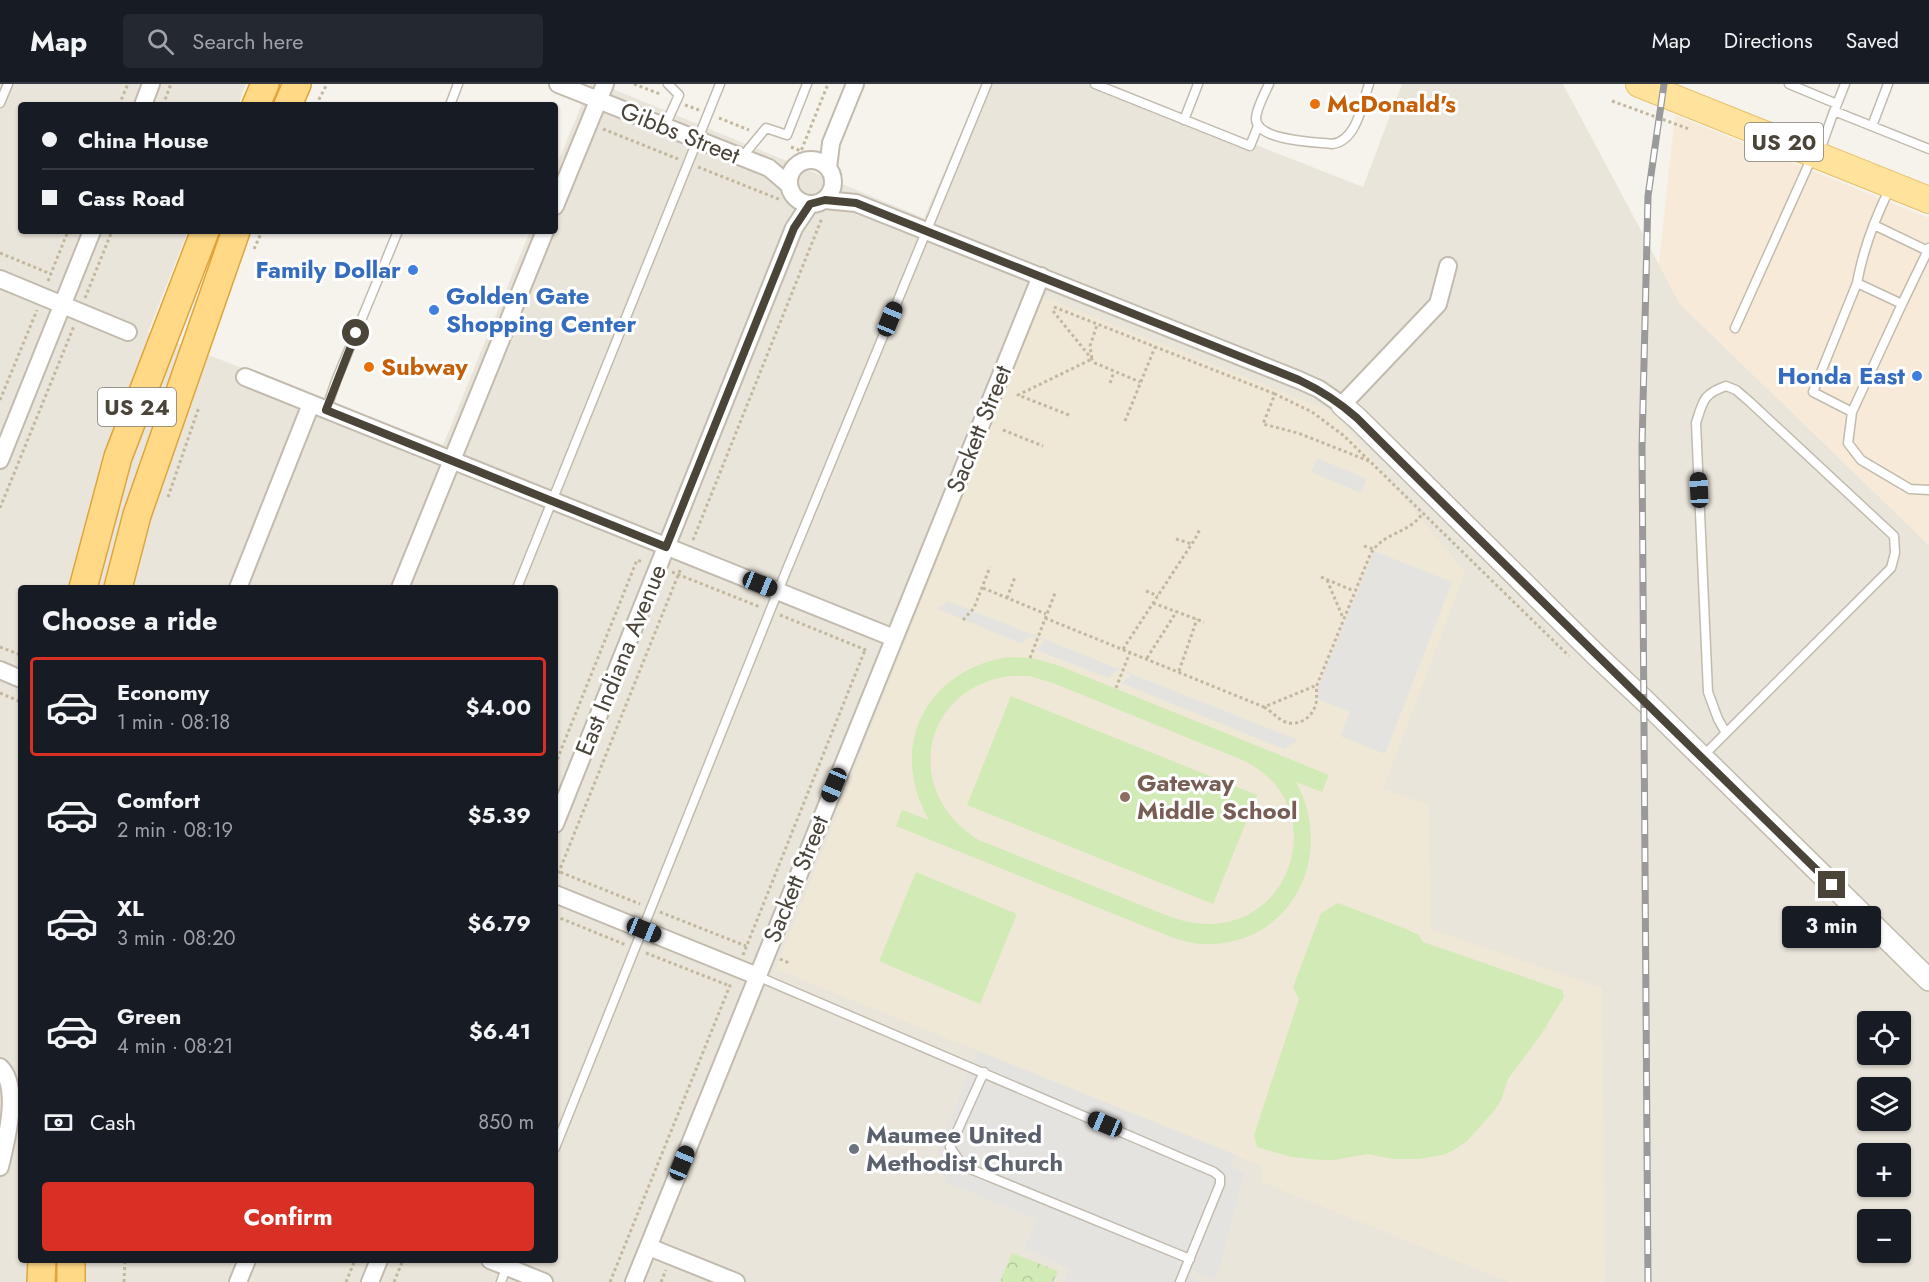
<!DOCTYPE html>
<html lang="en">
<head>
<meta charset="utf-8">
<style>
  :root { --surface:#171b24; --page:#242831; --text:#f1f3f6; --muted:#9ea1a6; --line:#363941; --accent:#d93025 }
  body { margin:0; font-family:Jost,sans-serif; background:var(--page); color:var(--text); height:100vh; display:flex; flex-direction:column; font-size:22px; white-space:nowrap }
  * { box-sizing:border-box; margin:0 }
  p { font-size:20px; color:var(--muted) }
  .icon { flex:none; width:33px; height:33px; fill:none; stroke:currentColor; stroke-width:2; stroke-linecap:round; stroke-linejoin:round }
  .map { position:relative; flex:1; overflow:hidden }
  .details { position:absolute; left:18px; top:501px; width:540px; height:678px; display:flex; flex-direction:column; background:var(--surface); border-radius:6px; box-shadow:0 2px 4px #0004 }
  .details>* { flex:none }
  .guide { position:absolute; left:18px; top:18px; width:540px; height:132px; border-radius:6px; box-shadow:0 2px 4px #0004; display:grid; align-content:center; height:132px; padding:0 24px; background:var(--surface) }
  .buttons { position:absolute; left:1857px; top:927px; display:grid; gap:12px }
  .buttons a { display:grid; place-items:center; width:54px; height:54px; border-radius:6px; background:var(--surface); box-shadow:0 2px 4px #0004; font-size:30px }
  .end { position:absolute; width:27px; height:27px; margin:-14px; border:8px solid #4b4439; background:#fff; box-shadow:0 0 0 3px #fff }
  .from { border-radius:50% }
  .bubble { position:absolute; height:42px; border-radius:6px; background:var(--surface); box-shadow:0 2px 4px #0004; font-size:20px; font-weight:700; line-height:42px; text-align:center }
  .car { position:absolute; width:18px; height:36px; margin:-18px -9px; border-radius:8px; box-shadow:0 0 4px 2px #0007; background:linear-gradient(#222 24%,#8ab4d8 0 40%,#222 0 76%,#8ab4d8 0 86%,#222 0) }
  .guide b { display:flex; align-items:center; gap:21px; height:57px; font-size:22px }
  .guide b+b { border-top:2px solid var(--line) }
  .guide i { width:15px; height:15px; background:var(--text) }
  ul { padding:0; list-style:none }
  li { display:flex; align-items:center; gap:18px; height:99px; margin:0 12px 9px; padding:0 12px; border:3px solid transparent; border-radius:6px }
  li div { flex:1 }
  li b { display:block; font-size:22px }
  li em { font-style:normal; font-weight:700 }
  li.current { border-color:var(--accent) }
  li>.icon { width:54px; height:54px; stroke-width:1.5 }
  h2 { padding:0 24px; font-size:27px; line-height:72px }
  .pay { display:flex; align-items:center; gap:15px; height:66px; padding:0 24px; font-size:22px }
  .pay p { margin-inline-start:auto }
  .action { display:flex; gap:12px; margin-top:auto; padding:12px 24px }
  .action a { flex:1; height:69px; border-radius:6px; background:var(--accent); color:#fff; font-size:24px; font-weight:700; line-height:69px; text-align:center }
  header { display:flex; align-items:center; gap:36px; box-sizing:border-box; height:84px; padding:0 30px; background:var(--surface); border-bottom:2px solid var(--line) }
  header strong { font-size:28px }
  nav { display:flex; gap:33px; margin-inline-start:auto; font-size:21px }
  .search { width:420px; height:54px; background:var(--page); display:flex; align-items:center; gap:15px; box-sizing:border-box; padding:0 21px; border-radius:6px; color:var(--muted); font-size:22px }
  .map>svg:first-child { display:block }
  .residential { fill:#eae5da; fill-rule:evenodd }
  .commercial { fill:#f7ead8 }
  .education { fill:#efe8d6 }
  .park { fill:url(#park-crowns) }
  .pitch { fill:#d2eab5; fill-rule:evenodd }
  .parking { fill:#e5e3e0 }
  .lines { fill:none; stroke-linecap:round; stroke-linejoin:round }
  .service-casing { stroke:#c2bbae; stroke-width:11 }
  .minor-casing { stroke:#c2bbae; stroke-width:20 }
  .tertiary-casing { stroke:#c2bbae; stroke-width:24 }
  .primary-casing { stroke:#e6c16a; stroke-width:28 }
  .trunk-casing { stroke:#e0a43c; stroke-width:30 }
  .path { stroke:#c4b79f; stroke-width:3; stroke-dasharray:3 3; stroke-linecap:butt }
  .service { stroke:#fff; stroke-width:8 }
  .minor { stroke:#fff; stroke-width:16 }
  .tertiary { stroke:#fff; stroke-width:21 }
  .primary { stroke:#ffe39c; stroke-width:26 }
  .trunk { stroke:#ffd985; stroke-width:27 }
  .rail-casing { stroke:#9a9a9a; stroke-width:7 }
  .rail { stroke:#fff; stroke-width:4.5; stroke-dasharray:14; stroke-linecap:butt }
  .route { stroke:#4b4439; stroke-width:8 }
  .food-dot { fill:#e8710a; stroke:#fff; stroke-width:2 }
  .shop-dot { fill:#3f7fe0; stroke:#fff; stroke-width:2 }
  .education-dot { fill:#8d6e63; stroke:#fff; stroke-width:2 }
  .worship-dot { fill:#6b7280; stroke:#fff; stroke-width:2 }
  .labels { text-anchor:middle; stroke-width:6; stroke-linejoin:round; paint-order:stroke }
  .shield { fill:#fff; stroke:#817c74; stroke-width:1.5 }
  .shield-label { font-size:22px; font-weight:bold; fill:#4b4439 }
  .food-label { font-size:24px; font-weight:bold; fill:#c56008; stroke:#fff; text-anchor:start }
  .street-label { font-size:24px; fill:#4b4439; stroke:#fff }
  .shop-label { font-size:24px; font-weight:bold; fill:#366cbe; stroke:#fff; text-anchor:end }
  .education-label { font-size:24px; font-weight:bold; fill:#785e54; stroke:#fff; text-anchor:start }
  .worship-label { font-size:24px; font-weight:bold; fill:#5b616d; stroke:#fff; text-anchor:start }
</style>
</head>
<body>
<header>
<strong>Map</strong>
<div class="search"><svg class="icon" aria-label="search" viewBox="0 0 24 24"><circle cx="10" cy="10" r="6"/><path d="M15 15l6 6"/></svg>Search here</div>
<nav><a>Map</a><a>Directions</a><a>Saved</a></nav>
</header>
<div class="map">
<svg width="1929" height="1198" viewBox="0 0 1929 1198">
  <defs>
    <pattern id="park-crowns" width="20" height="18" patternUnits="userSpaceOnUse" patternTransform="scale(1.5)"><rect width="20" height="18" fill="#d2eab5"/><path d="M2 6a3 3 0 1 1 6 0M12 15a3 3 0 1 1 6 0" fill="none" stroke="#b6ca9c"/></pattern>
  </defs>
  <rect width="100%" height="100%" fill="#f6f3ec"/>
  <path class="residential" d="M 0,0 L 246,0 L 238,21 L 21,21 L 21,147 L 188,147 L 148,248 L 443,361 L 530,147 L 555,147 L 555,85 L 590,0 L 601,0 L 924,134 L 982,0 L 1100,0 L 1363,103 L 1402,0 L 1563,0 L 1680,220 L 1929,461 L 1929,1198 L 0,1198 ZM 21,504 L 555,504 L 555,1176 L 21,1176 ZM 1868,938 L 1900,938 L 1900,970 L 1868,970 ZM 1868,1004 L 1900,1004 L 1900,1036 L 1868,1036 ZM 1868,1070 L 1900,1070 L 1900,1102 L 1868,1102 ZM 1868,1136 L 1900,1136 L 1900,1168 L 1868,1168 Z"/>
  <path class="commercial" d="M 1675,31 L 1929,134 L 1929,461 L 1680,220 L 1659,180 Z"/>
  <path class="education" d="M 1042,212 L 1333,328 L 1465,488 L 1383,705 L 1429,721 L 1430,845 L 1602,904 L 1605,1198 L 1509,1198 L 1262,1098 L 1262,1082 L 776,885 Z"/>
  <path class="park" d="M 1012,1169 L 1058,1187 L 1053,1198 L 1000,1198 Z"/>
  <path class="pitch" d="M 1008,573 L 1032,574 L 1060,582 L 1329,691 L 1322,708 L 1296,698 C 1337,772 1290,865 1201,860 C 1187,859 1174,854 1161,849 L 896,742 L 902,726 L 929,736 C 887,663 926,586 1008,573 ZM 1009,592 L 1029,592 L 1053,599 L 1240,675 C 1343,719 1287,877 1168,832 L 979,756 C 902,710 920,605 1009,592 Z
    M 1011,612 L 1257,711 L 1213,820 L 967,721 Z
    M 916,788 L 1017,830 L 980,920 L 879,877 Z
    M 1338,819 L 1406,845 L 1419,851 L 1423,858 L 1562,906 L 1564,912 L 1562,916 L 1540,952 L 1508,995 L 1501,1016 L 1494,1027 L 1467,1057 L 1452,1067 L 1443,1071 L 1419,1075 L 1394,1075 L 1367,1070 L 1335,1076 L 1321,1076 L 1291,1073 L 1257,1063 L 1254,1051 L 1299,915 L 1293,903 L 1321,829 Z"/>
  <path class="parking" d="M 1317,374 L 1367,395 L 1361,409 L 1311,388 Z
    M 1374,467 L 1452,498 L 1385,670 L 1340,652 L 1350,628 L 1318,615 L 1318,603 Z
    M 948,517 L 1298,656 L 1284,665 L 1121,599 L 1131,591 L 1118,586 L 1108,594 L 1036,566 L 1045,557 L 1031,552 L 1022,560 L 938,525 Z
    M 978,967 L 1236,1071 L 1231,1083 L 1244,1089 L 1216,1196 L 1191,1186 L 1189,1192 L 1201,1198 L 1064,1198 L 1069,1184 L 1025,1164 L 1037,1135 L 947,1099 L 942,1087 L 938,1067 Z"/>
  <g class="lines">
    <g class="service-casing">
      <path id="service" d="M 1095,0 L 1250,62 L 1258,42
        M 1269,0 C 1265,9 1256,25 1256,35 C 1257,57 1316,58 1332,60 C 1357,57 1362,20 1369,0
        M 1789,0 L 1837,20
        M 0,19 L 8,0
        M 450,21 L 458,0
        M 1835,25 L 1845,0
        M 1184,36 L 1198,0
        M 665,42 L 679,11 L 668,0
        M 1872,42 L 1888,0
        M 1819,69 L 1834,27 L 1929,65
        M 742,73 L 766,44 L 787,51 L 807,0
        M 1890,104 C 1875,134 1863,166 1857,199 L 1902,220 L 1929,164
        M 1874,141 L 1928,167
        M 1857,199 L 1813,308 L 1852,328 L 1902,220
        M 1735,244 L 1812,73
        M 326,326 L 336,297 L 398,147
        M 1852,328 L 1848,359 L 1861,376 L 1910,405 L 1929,406
        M 517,504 L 720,0
        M 1702,673 L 1891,484 L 1895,469 L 1894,452 L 1750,318 L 1736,306 L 1726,302 C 1703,310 1703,317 1696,339 L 1708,608 L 1718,635 L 1726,649
        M 757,892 L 1214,1088 L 1220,1093 L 1220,1100 L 1180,1198
        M 984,988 L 950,1063 L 963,1082 L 1190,1175
        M 555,1064 L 778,507 L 987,0
        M 501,1198 L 507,1182"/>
    </g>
    <g class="minor-casing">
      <path id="minor" d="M 558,0 L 769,84 L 789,101
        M 143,21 L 151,0
        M789 98a22 22 0 1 1 44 0a22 22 0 1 1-44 0Z
        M 828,84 L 831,59 L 855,0
        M 825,116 L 856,119 L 1299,296 L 1319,305 L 1342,321 L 1438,220 L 1448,182
        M 555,122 L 605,0
        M 0,195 L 128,248
        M 245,293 L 894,554
        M 0,376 L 92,147
        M 238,504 L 311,320
        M 400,504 L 545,147
        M 0,586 L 21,595
        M 555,740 L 794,144 L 810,120
        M 555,810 L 757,892
        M 0,983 C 21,1003 6,1057 0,1083
        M 649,1163 L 736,1198
        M 490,1176 L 544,1198
        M 238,1198 L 247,1176
        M 370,1198 L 379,1176
        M 634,1198 L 1041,192"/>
    </g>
    <g class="tertiary-casing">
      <path id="tertiary" d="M 1342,321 L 1357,334 L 1596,571 L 1644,616 L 1929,896"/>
    </g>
    <g class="primary-casing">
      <path id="primary" d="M 1639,0 L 1929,116"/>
    </g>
    <g class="trunk-casing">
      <path id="trunk" d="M 256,21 L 265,0
        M 288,21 L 297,0
        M 83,504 L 118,373 L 205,147
        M 118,504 L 137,431 L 236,147
        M 41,1198 L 42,1176
        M 71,1198 L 71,1176"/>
    </g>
    <path class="path" d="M 634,0 L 660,10
      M 1612,17 L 1689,45
      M 119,21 L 128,0
      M 163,21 L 171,0
      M 316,21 L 327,0
      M 685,21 L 699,26
      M 719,34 L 749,46
      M 603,45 L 678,75
      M 791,63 L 801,67 L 828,0
      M 698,83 L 781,116
      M 254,165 L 262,147
      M 0,169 L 51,190
      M 48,197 L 68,147
      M 85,214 L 112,147
      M 1054,223 L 1275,310
      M 1053,227 L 1095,279 L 1140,298
      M 1110,299 L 1114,288
      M 0,316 L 37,226
      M 1069,331 L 1018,311 L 1092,275 L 1090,262 L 1097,241
      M 1125,337 L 1155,263
      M 1003,346 L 1043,362
      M 1369,377 L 1298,349 L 1263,340 L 1275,310 L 1312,328 L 1343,351 L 1569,572
      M 168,413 L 199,323
      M 0,424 L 74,242
      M 1176,455 L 1192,460
      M 693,456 L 822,134
      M 1364,462 L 1373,465
      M 672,488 L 760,523
      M 1321,493 L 1354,507
      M 1327,496 L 1343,534
      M 983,504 L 1046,530
      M 1146,507 L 1158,512
      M 1007,514 L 1015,493
      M 1153,519 L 1204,538
      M 780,531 L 866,566
      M 1045,534 L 1264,623 L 1317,601
      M 963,536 L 974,524 L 990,483
      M 0,563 L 21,571
      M 1123,565 L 1195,455 L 1200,445
      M 1030,574 L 1055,509
      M 1147,574 L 1177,527
      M 1179,587 L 1197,535
      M 1116,604 L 1130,568
      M 0,609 L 21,618
      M 1264,623 C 1271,627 1276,633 1283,637 C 1297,644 1313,634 1316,619 C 1317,613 1316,607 1317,601 L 1370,471 C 1382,448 1409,450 1422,430
      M 555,681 L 637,476 L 643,478
      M 555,786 L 640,820
      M 556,795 L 681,484
      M 660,828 L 746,862
      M 555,832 L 626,861
      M 646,869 L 730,902
      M 743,871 L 865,566
      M 780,875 L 789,879
      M 124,1198 L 125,1176
      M 346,1198 L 355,1176
      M 394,1198 L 403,1176
      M 610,1198 L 731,899
      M 661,1198 L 666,1186"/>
    <use href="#service" class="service"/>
    <use href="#minor" class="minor"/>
    <use href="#tertiary" class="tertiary"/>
    <use href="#primary" class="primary"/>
    <use href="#trunk" class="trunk"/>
    <g class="rail-casing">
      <path id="rail" d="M 1648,1198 L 1642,363 L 1648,112 L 1664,0"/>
    </g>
    <use href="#rail" class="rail"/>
  </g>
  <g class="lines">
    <path class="route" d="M 356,249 L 326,326 L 666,463 L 794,144 L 810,120 L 825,116 L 856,119 L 1299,296 C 1320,306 1339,318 1357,334 C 1514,491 1673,645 1832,801"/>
  </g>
  <g class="food-dot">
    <circle cx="1315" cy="20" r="6"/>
    <circle cx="369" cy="283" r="6"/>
  </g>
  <g class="shop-dot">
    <circle cx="413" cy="186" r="6"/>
    <circle cx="434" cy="226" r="6"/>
    <circle cx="1917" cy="292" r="6"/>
  </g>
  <circle class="education-dot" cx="1125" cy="713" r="6"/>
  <circle class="worship-dot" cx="854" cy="1065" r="6"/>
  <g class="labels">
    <g class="shield">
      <rect x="1745" y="39" width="78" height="38" rx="4.5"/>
      <rect x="98" y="304" width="78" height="38" rx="4.5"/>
    </g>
    <g class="shield-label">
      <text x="1784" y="66">US 20</text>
      <text x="137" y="331">US 24</text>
    </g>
    <g class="food-label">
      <text x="1327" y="28">McDonald's</text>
      <text x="381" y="291">Subway</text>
    </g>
    <g class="street-label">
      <text transform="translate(680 49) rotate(22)" y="8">Gibbs Street</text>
      <text transform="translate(979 345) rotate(-68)" y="8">Sackett Street</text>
      <text transform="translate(621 576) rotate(-68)" y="8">East Indiana Avenue</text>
      <text transform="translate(796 795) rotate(-68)" y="8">Sackett Street</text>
    </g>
    <g class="shop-label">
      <text x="401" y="194">Family Dollar</text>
      <text x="446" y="220" text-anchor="start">Golden Gate<tspan x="446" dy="28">Shopping Center</tspan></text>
      <text x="1905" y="300">Honda East</text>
    </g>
    <g class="education-label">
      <text x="1137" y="707">Gateway<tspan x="1137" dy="28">Middle School</tspan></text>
    </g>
    <g class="worship-label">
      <text x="866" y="1059">Maumee United<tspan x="866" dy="28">Methodist Church</tspan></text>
    </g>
  </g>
</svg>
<div class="buttons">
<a><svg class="icon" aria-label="locate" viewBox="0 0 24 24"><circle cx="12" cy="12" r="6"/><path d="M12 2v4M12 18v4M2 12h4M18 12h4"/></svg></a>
<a><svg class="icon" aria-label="layers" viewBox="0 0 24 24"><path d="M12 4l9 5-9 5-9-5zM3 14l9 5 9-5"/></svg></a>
<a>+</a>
<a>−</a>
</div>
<i class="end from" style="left:356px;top:249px"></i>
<i class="end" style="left:1832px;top:801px"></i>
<div class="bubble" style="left:1782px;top:822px;width:99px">3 min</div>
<i class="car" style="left:890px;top:235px;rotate:22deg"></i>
<i class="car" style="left:1699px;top:406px;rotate:357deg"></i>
<i class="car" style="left:760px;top:500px;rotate:112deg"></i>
<i class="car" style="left:834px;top:701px;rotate:203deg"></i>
<i class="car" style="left:644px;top:846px;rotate:112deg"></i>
<i class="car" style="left:1105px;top:1040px;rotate:293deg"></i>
<i class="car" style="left:682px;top:1079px;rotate:22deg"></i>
<div class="guide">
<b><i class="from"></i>China House</b>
<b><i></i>Cass Road</b>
</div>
<section class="details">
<h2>Choose a ride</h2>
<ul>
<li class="current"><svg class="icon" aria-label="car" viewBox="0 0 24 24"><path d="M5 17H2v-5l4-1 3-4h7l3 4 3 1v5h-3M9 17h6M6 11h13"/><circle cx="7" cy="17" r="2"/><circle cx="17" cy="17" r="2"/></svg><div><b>Economy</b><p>1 min · 08:18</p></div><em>$4.00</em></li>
<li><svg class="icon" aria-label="car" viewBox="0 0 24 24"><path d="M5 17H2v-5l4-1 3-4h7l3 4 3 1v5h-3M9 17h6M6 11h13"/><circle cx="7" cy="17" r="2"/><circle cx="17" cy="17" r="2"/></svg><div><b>Comfort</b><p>2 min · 08:19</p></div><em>$5.39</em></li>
<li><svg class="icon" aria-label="car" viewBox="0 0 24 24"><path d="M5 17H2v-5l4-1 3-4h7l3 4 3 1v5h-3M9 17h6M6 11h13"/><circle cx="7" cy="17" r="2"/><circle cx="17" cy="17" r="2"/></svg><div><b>XL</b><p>3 min · 08:20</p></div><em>$6.79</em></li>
<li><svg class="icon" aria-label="car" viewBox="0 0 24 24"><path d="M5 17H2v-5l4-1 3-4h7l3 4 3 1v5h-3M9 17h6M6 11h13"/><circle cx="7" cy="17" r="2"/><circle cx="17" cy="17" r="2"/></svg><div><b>Green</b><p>4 min · 08:21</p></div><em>$6.41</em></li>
</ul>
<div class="pay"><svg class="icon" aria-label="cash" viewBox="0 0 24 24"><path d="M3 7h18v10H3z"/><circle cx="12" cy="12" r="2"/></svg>Cash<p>850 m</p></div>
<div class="action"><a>Confirm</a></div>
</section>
</div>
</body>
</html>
